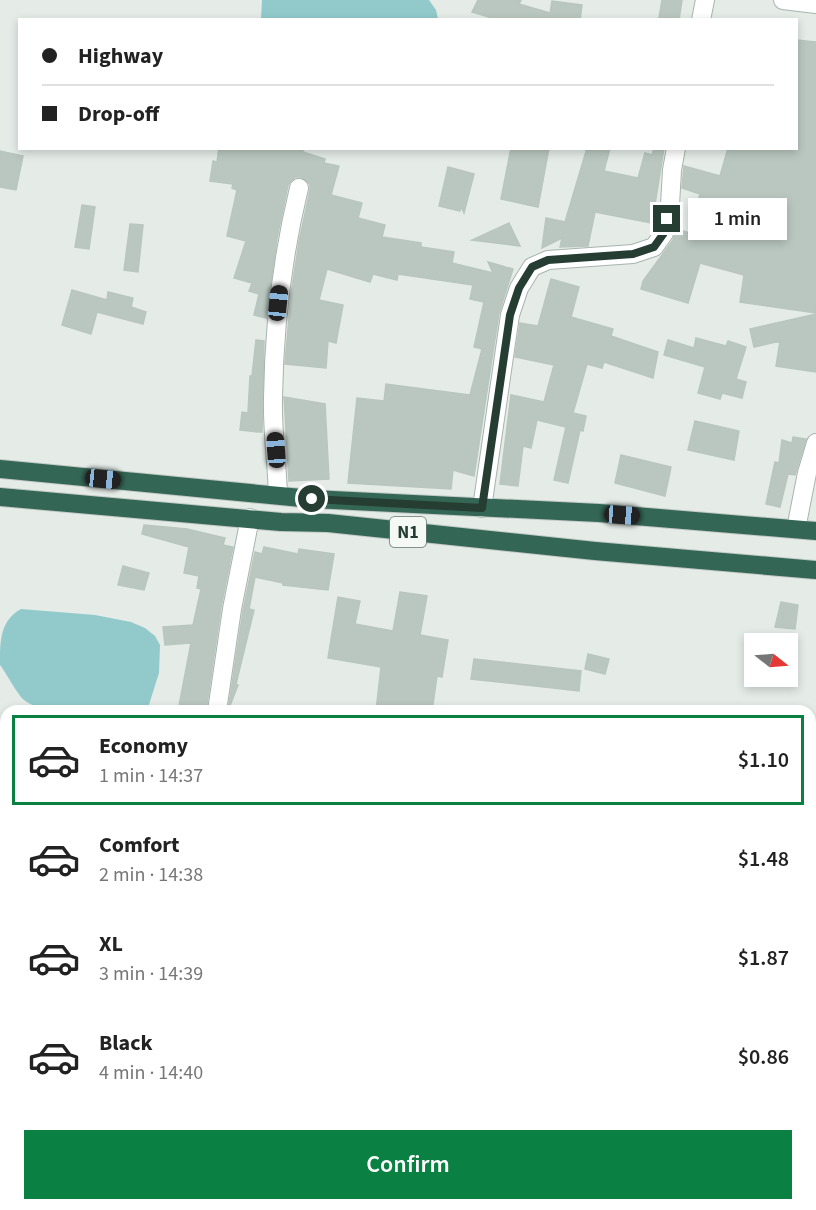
<!DOCTYPE html>
<html lang="en">
<head>
<meta charset="utf-8">
<style>
  :root { --surface:#fff; --page:#f6f6f6; --text:#222; --muted:#767676; --line:#e0e0e0; --accent:#0b8043 }
  body { margin:0; font-family:"Source Sans 3",sans-serif; background:var(--page); color:var(--text); height:100vh; display:flex; flex-direction:column; font-size:22px; white-space:nowrap }
  * { box-sizing:border-box; margin:0 }
  p { font-size:20px; color:var(--muted) }
  .icon { flex:none; width:33px; height:33px; fill:none; stroke:currentColor; stroke-width:2; stroke-linecap:round; stroke-linejoin:round }
  .map { position:relative; flex:1; overflow:hidden }
  .panel { position:absolute; left:0px; top:705px; width:816px; height:506px; display:flex; flex-direction:column; background:var(--surface); border-radius:18px 18px 0 0; box-shadow:0 3px 9px #0003 }
  .panel>* { flex:none }
  .hud { position:absolute; left:18px; top:18px; width:780px; height:132px; border-radius:0px; box-shadow:0 3px 9px #0003; display:grid; align-content:center; height:132px; padding:0 24px; background:var(--surface) }
  .needle { width:39px; rotate:107deg }
  .controls { position:absolute; left:744px; top:633px; display:grid; gap:12px }
  .controls a { display:grid; place-items:center; width:54px; height:54px; border-radius:0px; background:var(--surface); box-shadow:0 3px 9px #0003; font-size:30px }
  .end { position:absolute; width:27px; height:27px; margin:-14px; border:8px solid #263d33; background:#fff; box-shadow:0 0 0 3px #fff }
  .from { border-radius:50% }
  .bubble { position:absolute; height:42px; border-radius:0px; background:var(--surface); box-shadow:0 3px 9px #0003; font-size:20px; font-weight:600; line-height:42px; text-align:center }
  .car { position:absolute; width:18px; height:36px; margin:-18px -9px; border-radius:8px; box-shadow:0 0 4px 2px #0007; background:linear-gradient(#222 24%,#8ab4d8 0 40%,#222 0 76%,#8ab4d8 0 86%,#222 0) }
  .hud b { display:flex; align-items:center; gap:21px; height:57px; font-size:22px }
  .hud b+b { border-top:2px solid var(--line) }
  .hud i { width:15px; height:15px; background:var(--text) }
  ul { padding:10px 0 0; list-style:none }
  li { display:flex; align-items:center; gap:18px; height:90px; margin:0 12px 9px; padding:0 12px; border:3px solid transparent; border-radius:0px }
  li div { flex:1 }
  li b { display:block; font-size:22px }
  li em { font-style:normal; font-weight:600 }
  li.active { border-color:var(--accent) }
  li>.icon { width:54px; height:54px; stroke-width:1.5 }
  .button { display:flex; gap:12px; margin-top:auto; padding:12px 24px }
  .button a { flex:1; height:69px; border-radius:0px; background:var(--accent); color:#fff; font-size:24px; font-weight:600; line-height:69px; text-align:center }
  .map>svg:first-child { display:block }
  .water { fill:#92cacc }
  .building { fill:#bac7c1; stroke:#b8c6be; stroke-width:1.5 }
  .lines { fill:none; stroke-linecap:round; stroke-linejoin:round }
  .minor-casing { stroke:#a8b4ae; stroke-width:20 }
  .highway-casing { stroke:#c2c9c6; stroke-width:20 }
  .minor { stroke:#fff; stroke-width:18 }
  .highway { stroke:#346655; stroke-width:18 }
  .rail-casing { stroke:#60786e; stroke-width:7 }
  .rail { stroke:#f5f9f6; stroke-width:4.5; stroke-dasharray:14; stroke-linecap:butt }
  .route { stroke:#263d33; stroke-width:8 }
  .labels { text-anchor:middle; stroke-width:5; stroke-linejoin:round; paint-order:stroke }
  .shield { fill:#f5f9f6; stroke:#64756e; stroke-width:1.5 }
  .shield-label { font-size:18px; font-weight:bold; fill:#263d33 }
</style>
</head>
<body>
<div class="map">
<svg width="816" height="1210" viewBox="0 0 816 1210">
  <rect width="100%" height="100%" fill="#e5ece8"/>
  <path class="water" d="M 262,0 L 429,0 L 436,10 L 438,19 L 261,19 Z
    M 21,609 L 95,615 L 131,622 L 145,628 L 155,636 L 160,645 L 159,673 L 147,711 C 118,711 46,718 24,700 C 17,694 7,674 0,665 C 0,640 0,621 21,609 Z"/>
  <path class="building" d="M 478,0 L 521,0 L 519,4 L 550,13 L 552,1 L 582,5 L 580,20 L 499,20 L 472,12 Z
    M 662,0 L 682,0 L 679,20 L 659,18 Z
    M 796,40 L 816,42 L 816,313 L 740,302 L 744,275 L 700,263 L 688,303 L 641,289 L 643,281 L 673,240 L 676,229 L 690,233 L 700,194 L 682,188 L 684,166 L 720,176 L 728,148 L 796,148 Z
    M 219,148 L 303,148 L 303,152 L 325,159 L 324,163 L 339,166 L 331,195 L 362,203 L 358,218 L 385,225 L 382,237 L 421,243 L 421,247 L 454,252 L 452,263 L 493,273 L 488,262 L 513,269 L 499,313 L 474,476 L 453,470 L 451,489 L 348,483 L 357,398 L 384,401 L 386,384 L 470,395 L 482,349 L 474,347 L 484,302 L 470,299 L 473,285 L 398,274 L 397,280 L 373,274 L 370,282 L 327,269 L 319,300 L 343,305 L 336,343 L 328,341 L 326,368 L 285,364 L 291,294 L 299,242 L 310,190 L 310,184 L 301,177 L 295,177 L 288,185 L 277,238 L 266,318 L 254,315 L 259,294 L 249,291 L 252,283 L 234,278 L 246,241 L 227,236 L 237,190 L 232,188 L 233,184 L 210,181 L 213,161 L 217,162 Z
    M 511,148 L 549,148 L 538,207 L 501,199 Z
    M 587,148 L 610,148 L 604,171 L 638,178 L 645,153 L 652,155 L 654,148 L 664,148 L 652,223 L 595,212 L 588,246 L 560,247 L 562,238 L 542,248 L 546,218 L 565,222 Z
    M 0,151 L 23,156 L 16,190 L 0,187 Z
    M 448,167 L 474,174 L 464,213 L 461,206 L 460,211 L 439,206 Z
    M 82,205 L 95,207 L 89,249 L 75,247 Z
    M 509,223 L 520,246 L 472,240 Z
    M 130,224 L 143,225 L 138,272 L 124,270 Z
    M 551,279 L 579,287 L 571,317 L 613,329 L 611,336 L 658,352 L 653,378 L 604,362 L 602,368 L 587,364 L 573,413 L 586,416 L 583,431 L 580,430 L 568,483 L 554,480 L 566,427 L 537,420 L 531,448 L 523,446 L 518,486 L 500,484 L 511,395 L 544,402 L 554,365 L 515,357 L 520,323 L 538,326 Z
    M 72,290 L 107,300 L 108,292 L 133,298 L 131,307 L 146,312 L 143,324 L 97,312 L 91,334 L 62,325 Z
    M 816,314 L 816,372 L 776,366 L 780,341 L 754,347 L 750,329 Z
    M 696,338 L 726,346 L 728,341 L 746,347 L 736,379 L 746,382 L 742,398 L 722,393 L 720,399 L 698,393 L 705,367 L 664,355 L 668,340 L 694,348 Z
    M 256,340 L 264,341 L 262,432 L 258,432 L 240,430 L 242,412 L 248,413 L 250,376 L 252,376 Z
    M 284,397 L 325,404 L 329,479 L 289,481 Z
    M 695,421 L 739,431 L 734,460 L 688,450 Z
    M 793,437 L 806,439 L 795,475 L 788,474 L 780,507 L 766,504 L 775,462 L 779,463 L 782,440 L 792,443 Z
    M 621,455 L 671,467 L 665,496 L 615,483 Z
    M 144,525 L 187,529 L 225,538 L 223,545 L 233,547 L 221,607 L 206,711 L 178,711 L 191,643 L 165,645 L 163,627 L 193,625 L 201,589 L 197,588 L 199,576 L 184,573 L 189,547 L 142,534 Z
    M 264,547 L 298,554 L 299,549 L 334,554 L 328,590 L 283,585 L 283,583 L 255,577 L 249,609 L 254,610 L 236,684 L 238,685 L 228,711 L 243,611 L 255,552 L 262,554 Z
    M 123,566 L 149,573 L 144,590 L 118,585 Z
    M 400,592 L 427,596 L 420,635 L 448,640 L 442,677 L 437,676 L 432,711 L 376,711 L 381,667 L 328,658 L 338,597 L 360,601 L 355,624 L 393,631 Z
    M 781,602 L 798,605 L 795,629 L 775,627 Z
    M 588,654 L 609,659 L 605,674 L 585,669 Z
    M 474,659 L 581,671 L 579,691 L 471,679 Z"/>
  <g class="lines">
    <g class="minor-casing">
      <path id="minor" d="M 783,0 L 816,4
        M 701,20 L 705,0
        M 278,495 C 277,463 272,430 273,398 C 274,326 282,258 299,188
        M 482,508 L 510,315 L 519,288 L 532,267 L 548,260 L 633,254 L 654,247 L 664,233 L 670,205 L 672,170 L 676,148
        M 796,529 L 807,473 L 816,443
        M 217,711 L 232,609 L 250,518
        M 810,900 L 816,900
        M 471,1210 L 471,1204"/>
    </g>
    <g class="highway-casing">
      <path id="highway" d="M 0,469 L 312,499 L 599,513 L 816,531
        M 0,497 L 281,522 L 328,523 L 595,551 L 816,570"/>
    </g>
    <use href="#minor" class="minor"/>
    <use href="#highway" class="highway"/>
    <g class="rail-casing">
      <path id="rail" d="M 810,825 L 816,825
        M 0,837 L 6,837
        M 810,838 L 816,838
        M 0,851 L 6,851"/>
    </g>
    <use href="#rail" class="rail"/>
  </g>
  <g class="lines">
    <path class="route" d="M 312,499 L 482,508 L 510,315 L 519,288 L 532,267 L 548,260 L 633,254 L 654,247 L 664,233 L 667,219"/>
  </g>
  <g class="labels">
    <rect class="shield" x="390" y="517" width="36" height="30" rx="4.5"/>
    <g class="shield-label">
      <text x="408" y="538">N1</text>
    </g>
  </g>
</svg>
<div class="controls">
<a><svg class="needle" viewBox="-14 -14 28 28"><path d="M0-13l5 13h-10z" fill="#e53935"/><path d="M0 13l5-13h-10z" fill="#767676"/></svg></a>
</div>
<i class="end from" style="left:312px;top:499px"></i>
<i class="end" style="left:667px;top:219px"></i>
<div class="bubble" style="left:688px;top:198px;width:99px">1 min</div>
<i class="car" style="left:278px;top:303px;rotate:6deg"></i>
<i class="car" style="left:276px;top:450px;rotate:356deg"></i>
<i class="car" style="left:103px;top:479px;rotate:96deg"></i>
<i class="car" style="left:622px;top:515px;rotate:94deg"></i>
<div class="hud">
<b><i class="from"></i>Highway</b>
<b><i></i>Drop-off</b>
</div>
<section class="panel">
<ul>
<li class="active"><svg class="icon" aria-label="car" viewBox="0 0 24 24"><path d="M5 17H2v-5l4-1 3-4h7l3 4 3 1v5h-3M9 17h6M6 11h13"/><circle cx="7" cy="17" r="2"/><circle cx="17" cy="17" r="2"/></svg><div><b>Economy</b><p>1 min · 14:37</p></div><em>$1.10</em></li>
<li><svg class="icon" aria-label="car" viewBox="0 0 24 24"><path d="M5 17H2v-5l4-1 3-4h7l3 4 3 1v5h-3M9 17h6M6 11h13"/><circle cx="7" cy="17" r="2"/><circle cx="17" cy="17" r="2"/></svg><div><b>Comfort</b><p>2 min · 14:38</p></div><em>$1.48</em></li>
<li><svg class="icon" aria-label="car" viewBox="0 0 24 24"><path d="M5 17H2v-5l4-1 3-4h7l3 4 3 1v5h-3M9 17h6M6 11h13"/><circle cx="7" cy="17" r="2"/><circle cx="17" cy="17" r="2"/></svg><div><b>XL</b><p>3 min · 14:39</p></div><em>$1.87</em></li>
<li><svg class="icon" aria-label="car" viewBox="0 0 24 24"><path d="M5 17H2v-5l4-1 3-4h7l3 4 3 1v5h-3M9 17h6M6 11h13"/><circle cx="7" cy="17" r="2"/><circle cx="17" cy="17" r="2"/></svg><div><b>Black</b><p>4 min · 14:40</p></div><em>$0.86</em></li>
</ul>
<div class="button"><a>Confirm</a></div>
</section>
</div>
</body>
</html>
